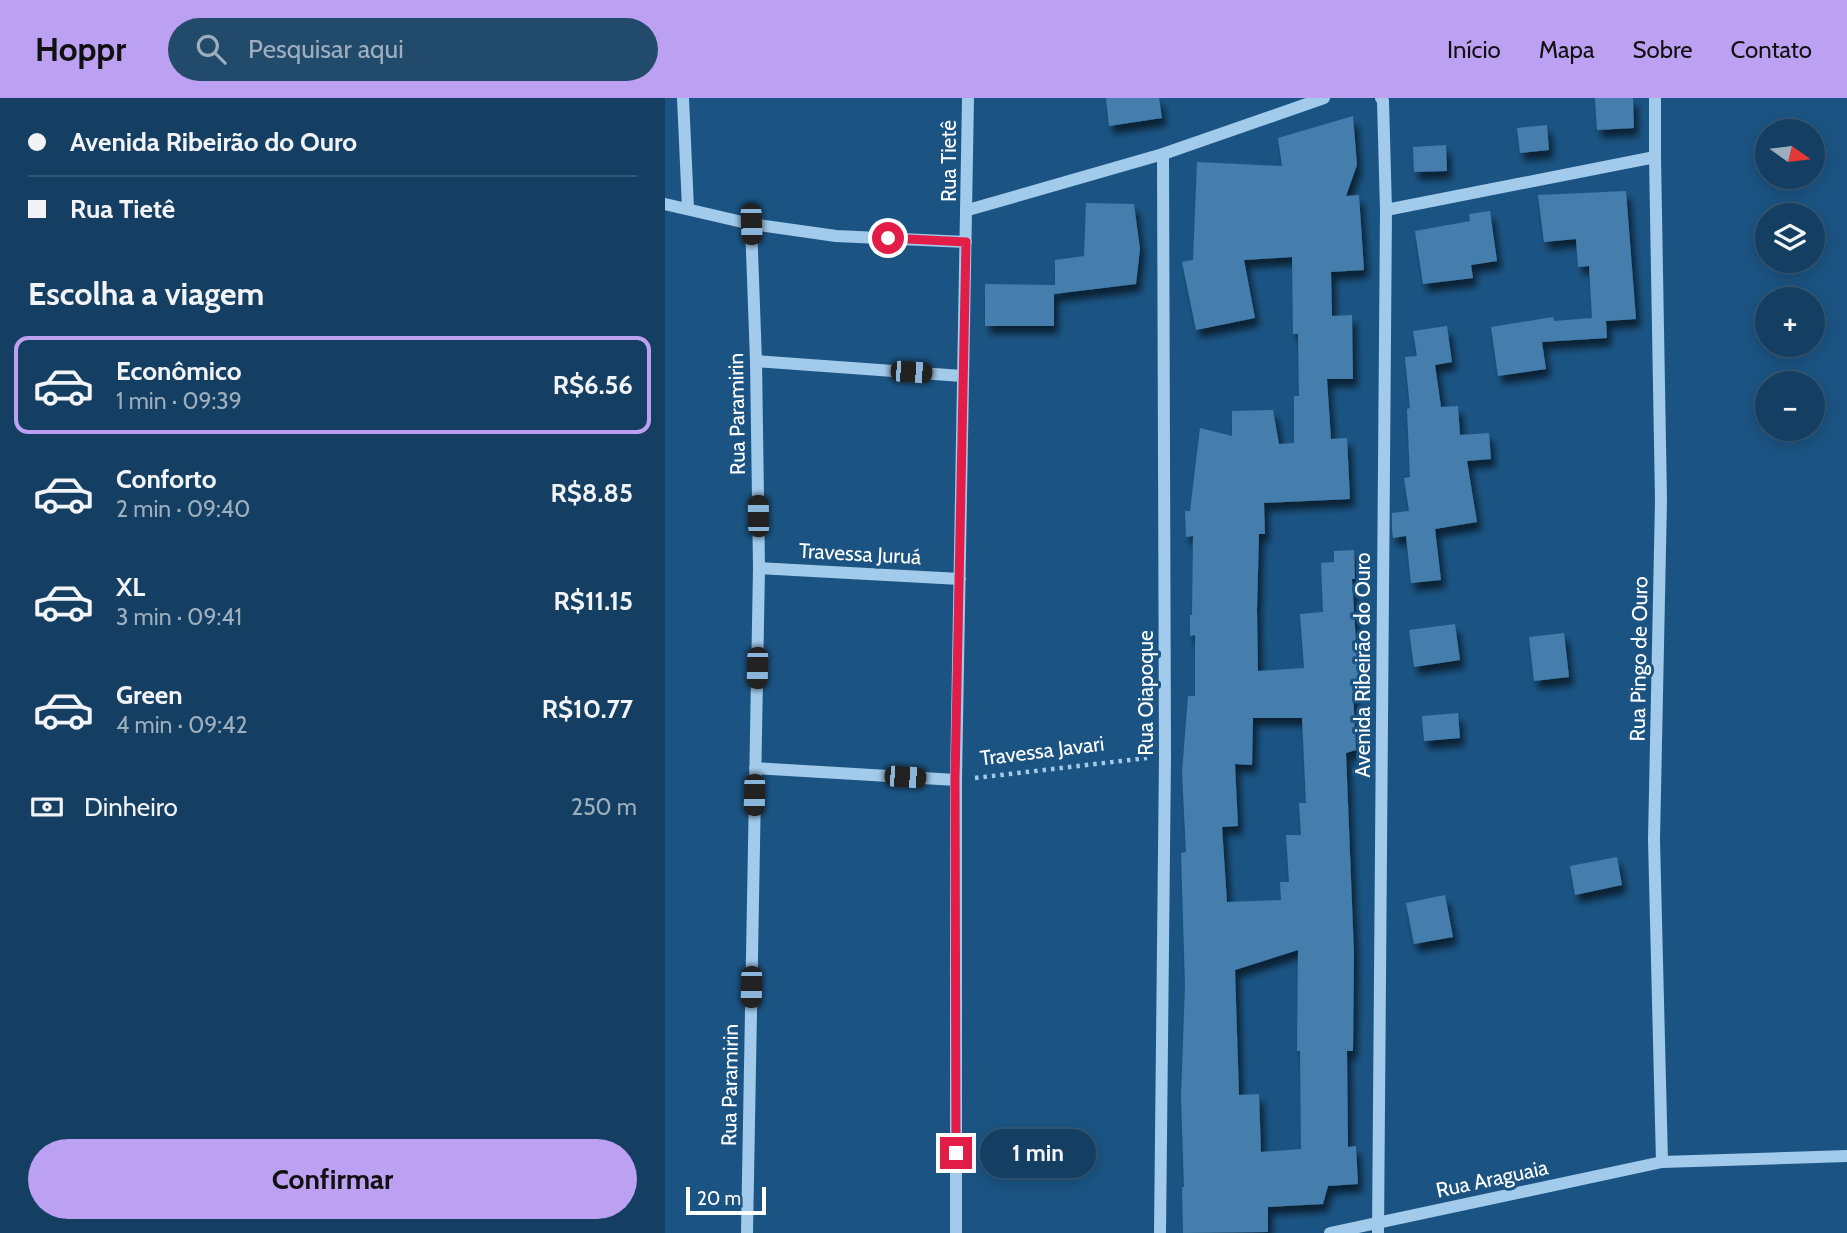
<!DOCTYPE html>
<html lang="pt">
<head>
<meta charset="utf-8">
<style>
  :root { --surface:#143f62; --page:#214a6b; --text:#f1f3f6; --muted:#9dafbe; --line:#335877; --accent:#bca0f2 }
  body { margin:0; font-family:Cabin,sans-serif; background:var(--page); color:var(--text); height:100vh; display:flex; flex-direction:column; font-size:26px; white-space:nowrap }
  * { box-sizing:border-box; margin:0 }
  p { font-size:23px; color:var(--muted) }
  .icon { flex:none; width:38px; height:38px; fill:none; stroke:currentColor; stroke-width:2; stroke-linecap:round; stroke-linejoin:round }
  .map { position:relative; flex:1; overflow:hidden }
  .panel { display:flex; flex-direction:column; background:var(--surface); width:665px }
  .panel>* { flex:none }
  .hud { display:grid; align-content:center; height:154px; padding:0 28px; background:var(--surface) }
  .needle { width:46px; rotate:104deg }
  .buttons { position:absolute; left:1090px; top:21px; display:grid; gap:14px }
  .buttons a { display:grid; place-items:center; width:70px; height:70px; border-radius:50%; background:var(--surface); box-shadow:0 4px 18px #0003,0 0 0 2px var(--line); font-size:35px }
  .scale { position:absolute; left:21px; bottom:18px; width:80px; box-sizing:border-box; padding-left:7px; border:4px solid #fff; border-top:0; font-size:19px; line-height:24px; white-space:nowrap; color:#fff; -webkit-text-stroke:5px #1b5483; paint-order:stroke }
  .end { position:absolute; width:32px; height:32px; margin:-16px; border:9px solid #e11d48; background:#fff; box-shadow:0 0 0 4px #fff }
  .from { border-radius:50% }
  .bubble { position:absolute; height:49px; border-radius:24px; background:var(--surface); box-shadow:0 4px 18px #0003,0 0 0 2px var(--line); font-size:23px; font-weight:800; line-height:49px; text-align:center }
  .car { position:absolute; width:21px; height:42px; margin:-21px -10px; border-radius:9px; box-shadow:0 0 5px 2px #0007; background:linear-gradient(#222 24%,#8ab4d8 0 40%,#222 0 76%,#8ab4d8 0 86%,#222 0) }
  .hud b { display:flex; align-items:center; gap:24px; height:66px; font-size:26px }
  .hud b+b { border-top:2px solid var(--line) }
  .hud i { width:18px; height:18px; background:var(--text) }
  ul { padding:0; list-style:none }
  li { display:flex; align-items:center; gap:21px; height:98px; margin:0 14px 10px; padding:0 14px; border:4px solid transparent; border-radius:14px }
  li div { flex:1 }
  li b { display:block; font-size:26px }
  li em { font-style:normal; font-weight:800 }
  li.current { border-color:var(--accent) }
  li>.icon { width:63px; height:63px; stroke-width:1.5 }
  h2 { padding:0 28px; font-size:32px; line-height:84px }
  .pay { display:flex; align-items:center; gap:18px; height:77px; padding:0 28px; font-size:26px }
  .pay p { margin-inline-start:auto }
  .button { display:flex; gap:14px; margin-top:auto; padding:14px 28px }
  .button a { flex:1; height:80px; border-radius:42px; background:var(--accent); color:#111; font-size:28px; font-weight:800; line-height:80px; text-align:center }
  header { display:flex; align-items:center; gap:42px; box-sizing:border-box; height:98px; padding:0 35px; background:var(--accent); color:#111 }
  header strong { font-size:33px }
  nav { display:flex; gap:38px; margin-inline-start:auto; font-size:24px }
  .search { width:490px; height:63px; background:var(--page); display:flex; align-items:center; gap:18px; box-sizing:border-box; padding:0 24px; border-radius:38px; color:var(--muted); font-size:26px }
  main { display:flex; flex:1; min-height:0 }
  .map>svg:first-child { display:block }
  .building { fill:#447eac; fill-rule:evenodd; filter:url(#shadow) }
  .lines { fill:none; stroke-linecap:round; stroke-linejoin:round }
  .path { stroke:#a1caeb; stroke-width:4.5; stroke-dasharray:3.5 5; stroke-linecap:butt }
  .minor { stroke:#a1caeb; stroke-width:12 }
  .route { stroke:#e11d48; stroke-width:9 }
  .labels { text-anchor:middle; stroke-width:6; stroke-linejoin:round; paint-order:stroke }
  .street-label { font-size:21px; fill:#fff; stroke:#1b5483 }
</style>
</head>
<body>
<header>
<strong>Hoppr</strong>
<div class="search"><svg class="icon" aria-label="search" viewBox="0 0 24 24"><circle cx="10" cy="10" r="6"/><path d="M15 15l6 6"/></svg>Pesquisar aqui</div>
<nav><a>Início</a><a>Mapa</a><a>Sobre</a><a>Contato</a></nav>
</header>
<main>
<section class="panel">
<div class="hud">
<b><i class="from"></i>Avenida Ribeirão do Ouro</b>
<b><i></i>Rua Tietê</b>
</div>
<h2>Escolha a viagem</h2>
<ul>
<li class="current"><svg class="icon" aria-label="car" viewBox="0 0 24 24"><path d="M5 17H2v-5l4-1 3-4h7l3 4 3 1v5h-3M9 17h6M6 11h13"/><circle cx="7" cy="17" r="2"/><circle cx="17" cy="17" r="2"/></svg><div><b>Econômico</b><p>1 min · 09:39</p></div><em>R$6.56</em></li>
<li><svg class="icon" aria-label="car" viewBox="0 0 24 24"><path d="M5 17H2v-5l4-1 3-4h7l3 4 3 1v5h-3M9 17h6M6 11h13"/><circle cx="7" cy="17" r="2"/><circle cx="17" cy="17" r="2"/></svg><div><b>Conforto</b><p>2 min · 09:40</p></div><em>R$8.85</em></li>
<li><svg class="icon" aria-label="car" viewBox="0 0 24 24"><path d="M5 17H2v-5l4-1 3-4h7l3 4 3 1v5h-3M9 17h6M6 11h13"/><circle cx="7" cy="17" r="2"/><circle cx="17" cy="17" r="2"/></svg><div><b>XL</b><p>3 min · 09:41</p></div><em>R$11.15</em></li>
<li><svg class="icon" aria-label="car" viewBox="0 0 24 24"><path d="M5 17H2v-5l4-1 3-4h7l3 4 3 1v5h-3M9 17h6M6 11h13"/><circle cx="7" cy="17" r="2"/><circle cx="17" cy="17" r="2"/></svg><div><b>Green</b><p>4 min · 09:42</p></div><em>R$10.77</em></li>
</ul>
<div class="pay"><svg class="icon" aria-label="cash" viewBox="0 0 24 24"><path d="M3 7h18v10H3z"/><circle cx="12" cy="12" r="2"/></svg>Dinheiro<p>250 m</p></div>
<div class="button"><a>Confirmar</a></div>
</section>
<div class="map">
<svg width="1182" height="1135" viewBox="0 0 1182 1135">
  <defs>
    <filter id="shadow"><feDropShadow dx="4.5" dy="8" stdDeviation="3.5" flood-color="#0009"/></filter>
  </defs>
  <rect width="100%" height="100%" fill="#1b5483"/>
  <path class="building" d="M 441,0 L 494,0 L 497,20 L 444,28 Z
    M 930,0 L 968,0 L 969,30 L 932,32 Z
    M 688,18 L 692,67 L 681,98 L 694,97 L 699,172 L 666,174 L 667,218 L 687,217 L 688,281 L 662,281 L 666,341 L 682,340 L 685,401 L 599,405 L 600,436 L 594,436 L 592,512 L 593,573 L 639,570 L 635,516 L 658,514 L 656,465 L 669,464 L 669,453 L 689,452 L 690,481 L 687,481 L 694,593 L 688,593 L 691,652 L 681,655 L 689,856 L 688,953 L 682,953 L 683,1049 L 691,1048 L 693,1086 L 663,1088 L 658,1106 L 603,1109 L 603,1134 L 518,1135 L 517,1089 L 519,1089 L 516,999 L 520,888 L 516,755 L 521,754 L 517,675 L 523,598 L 530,598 L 530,537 L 525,538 L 525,517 L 527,517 L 528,438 L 521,439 L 520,413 L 525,413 L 535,330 L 567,338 L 567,313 L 608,312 L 614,346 L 629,345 L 629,298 L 634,298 L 633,236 L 628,236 L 627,159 L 579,162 L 590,220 L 531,232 L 517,164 L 528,162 L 532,64 L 617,68 L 613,40 ZM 588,620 L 637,620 L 641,705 L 634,705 L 636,737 L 621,737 L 624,784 L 615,784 L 616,802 L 562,804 L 557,729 L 573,728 L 570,666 L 587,667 ZM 633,852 L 632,953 L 635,953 L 636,1051 L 596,1054 L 594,996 L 574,997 L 570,872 Z
    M 882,27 L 884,52 L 855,55 L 852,30 Z
    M 781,47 L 782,73 L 749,74 L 748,49 Z
    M 961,93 L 971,221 L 941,223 L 942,240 L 877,244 L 881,271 L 833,278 L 826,229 L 888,219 L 889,223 L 927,220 L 924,168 L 913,169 L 911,141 L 879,144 L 873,97 Z
    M 421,105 L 469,106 L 475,151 L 471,186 L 389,196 L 389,228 L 320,228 L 320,186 L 390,187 L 390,162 L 419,158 Z
    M 825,113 L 832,163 L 806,167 L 808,180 L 758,186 L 750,133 L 805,123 L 804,116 Z
    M 782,228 L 787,264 L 770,267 L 776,309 L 793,308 L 795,337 L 824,335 L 826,361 L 802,363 L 812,424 L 770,431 L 776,482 L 746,485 L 741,438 L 728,440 L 727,431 L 727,415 L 744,413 L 739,380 L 745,379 L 742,311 L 745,310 L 740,259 L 752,258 L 748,233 Z
    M 790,526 L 795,562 L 749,569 L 744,532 Z
    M 899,535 L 904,579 L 869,583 L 864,539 Z
    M 793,615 L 795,640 L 759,643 L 757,618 Z
    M 952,759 L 957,787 L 910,797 L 905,768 Z
    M 780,797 L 788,839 L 749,846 L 741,805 Z"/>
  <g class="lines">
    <path class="path" d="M 310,680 L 482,660"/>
    <path class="minor" d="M 18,0 L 23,110
      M 990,59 L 990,0
      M 0,106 L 86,126 L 171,138 L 301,144
      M 303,112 L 498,56 L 659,0
      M 721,112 L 990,59 L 996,402 L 989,742 L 997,1064
      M 91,263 L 297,278
      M 94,470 L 295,481
      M 90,670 L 291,682
      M 82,1135 L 94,470 L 91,263 L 86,126
      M 291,1135 L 291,682 L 303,0
      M 495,1135 L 500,658 L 498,56
      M 665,1135 L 997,1064 L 1182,1058
      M 713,1135 L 721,112 L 718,3 L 716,0"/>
  </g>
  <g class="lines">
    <path class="route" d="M 223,140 L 301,144 L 290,682 L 291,1055"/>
  </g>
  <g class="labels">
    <g class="street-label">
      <text transform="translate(284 63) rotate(-90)" y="7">Rua Tietê</text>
      <text transform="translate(72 316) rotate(-91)" y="7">Rua Paramirin</text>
      <text transform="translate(195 456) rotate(3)" y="7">Travessa Juruá</text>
      <text transform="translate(974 561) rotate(-89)" y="7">Rua Pingo de Ouro</text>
      <text transform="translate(698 567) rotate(-90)" y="7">Avenida Ribeirão do Ouro</text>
      <text transform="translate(481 595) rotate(-90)" y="7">Rua Oiapoque</text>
      <text transform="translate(377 653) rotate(-7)" y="7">Travessa Javari</text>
      <text transform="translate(65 987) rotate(-89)" y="7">Rua Paramirin</text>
      <text transform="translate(827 1081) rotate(-12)" y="7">Rua Araguaia</text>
    </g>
  </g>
</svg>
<div class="buttons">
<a><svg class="needle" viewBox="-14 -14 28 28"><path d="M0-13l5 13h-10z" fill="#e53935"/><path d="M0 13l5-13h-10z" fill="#9dafbe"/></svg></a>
<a><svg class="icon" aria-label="layers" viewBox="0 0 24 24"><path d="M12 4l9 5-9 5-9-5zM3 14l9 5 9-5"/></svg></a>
<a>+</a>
<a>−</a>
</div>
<div class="scale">20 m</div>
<i class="end from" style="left:223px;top:140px"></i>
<i class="end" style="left:291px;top:1055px"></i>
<div class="bubble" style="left:315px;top:1031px;width:116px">1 min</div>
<i class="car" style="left:86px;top:126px;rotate:178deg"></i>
<i class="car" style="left:246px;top:274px;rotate:94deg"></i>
<i class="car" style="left:93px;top:418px;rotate:359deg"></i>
<i class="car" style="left:92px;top:570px;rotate:181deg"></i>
<i class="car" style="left:240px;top:679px;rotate:94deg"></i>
<i class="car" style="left:89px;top:697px;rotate:181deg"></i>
<i class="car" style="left:86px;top:889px;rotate:181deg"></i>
</div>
</main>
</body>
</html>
